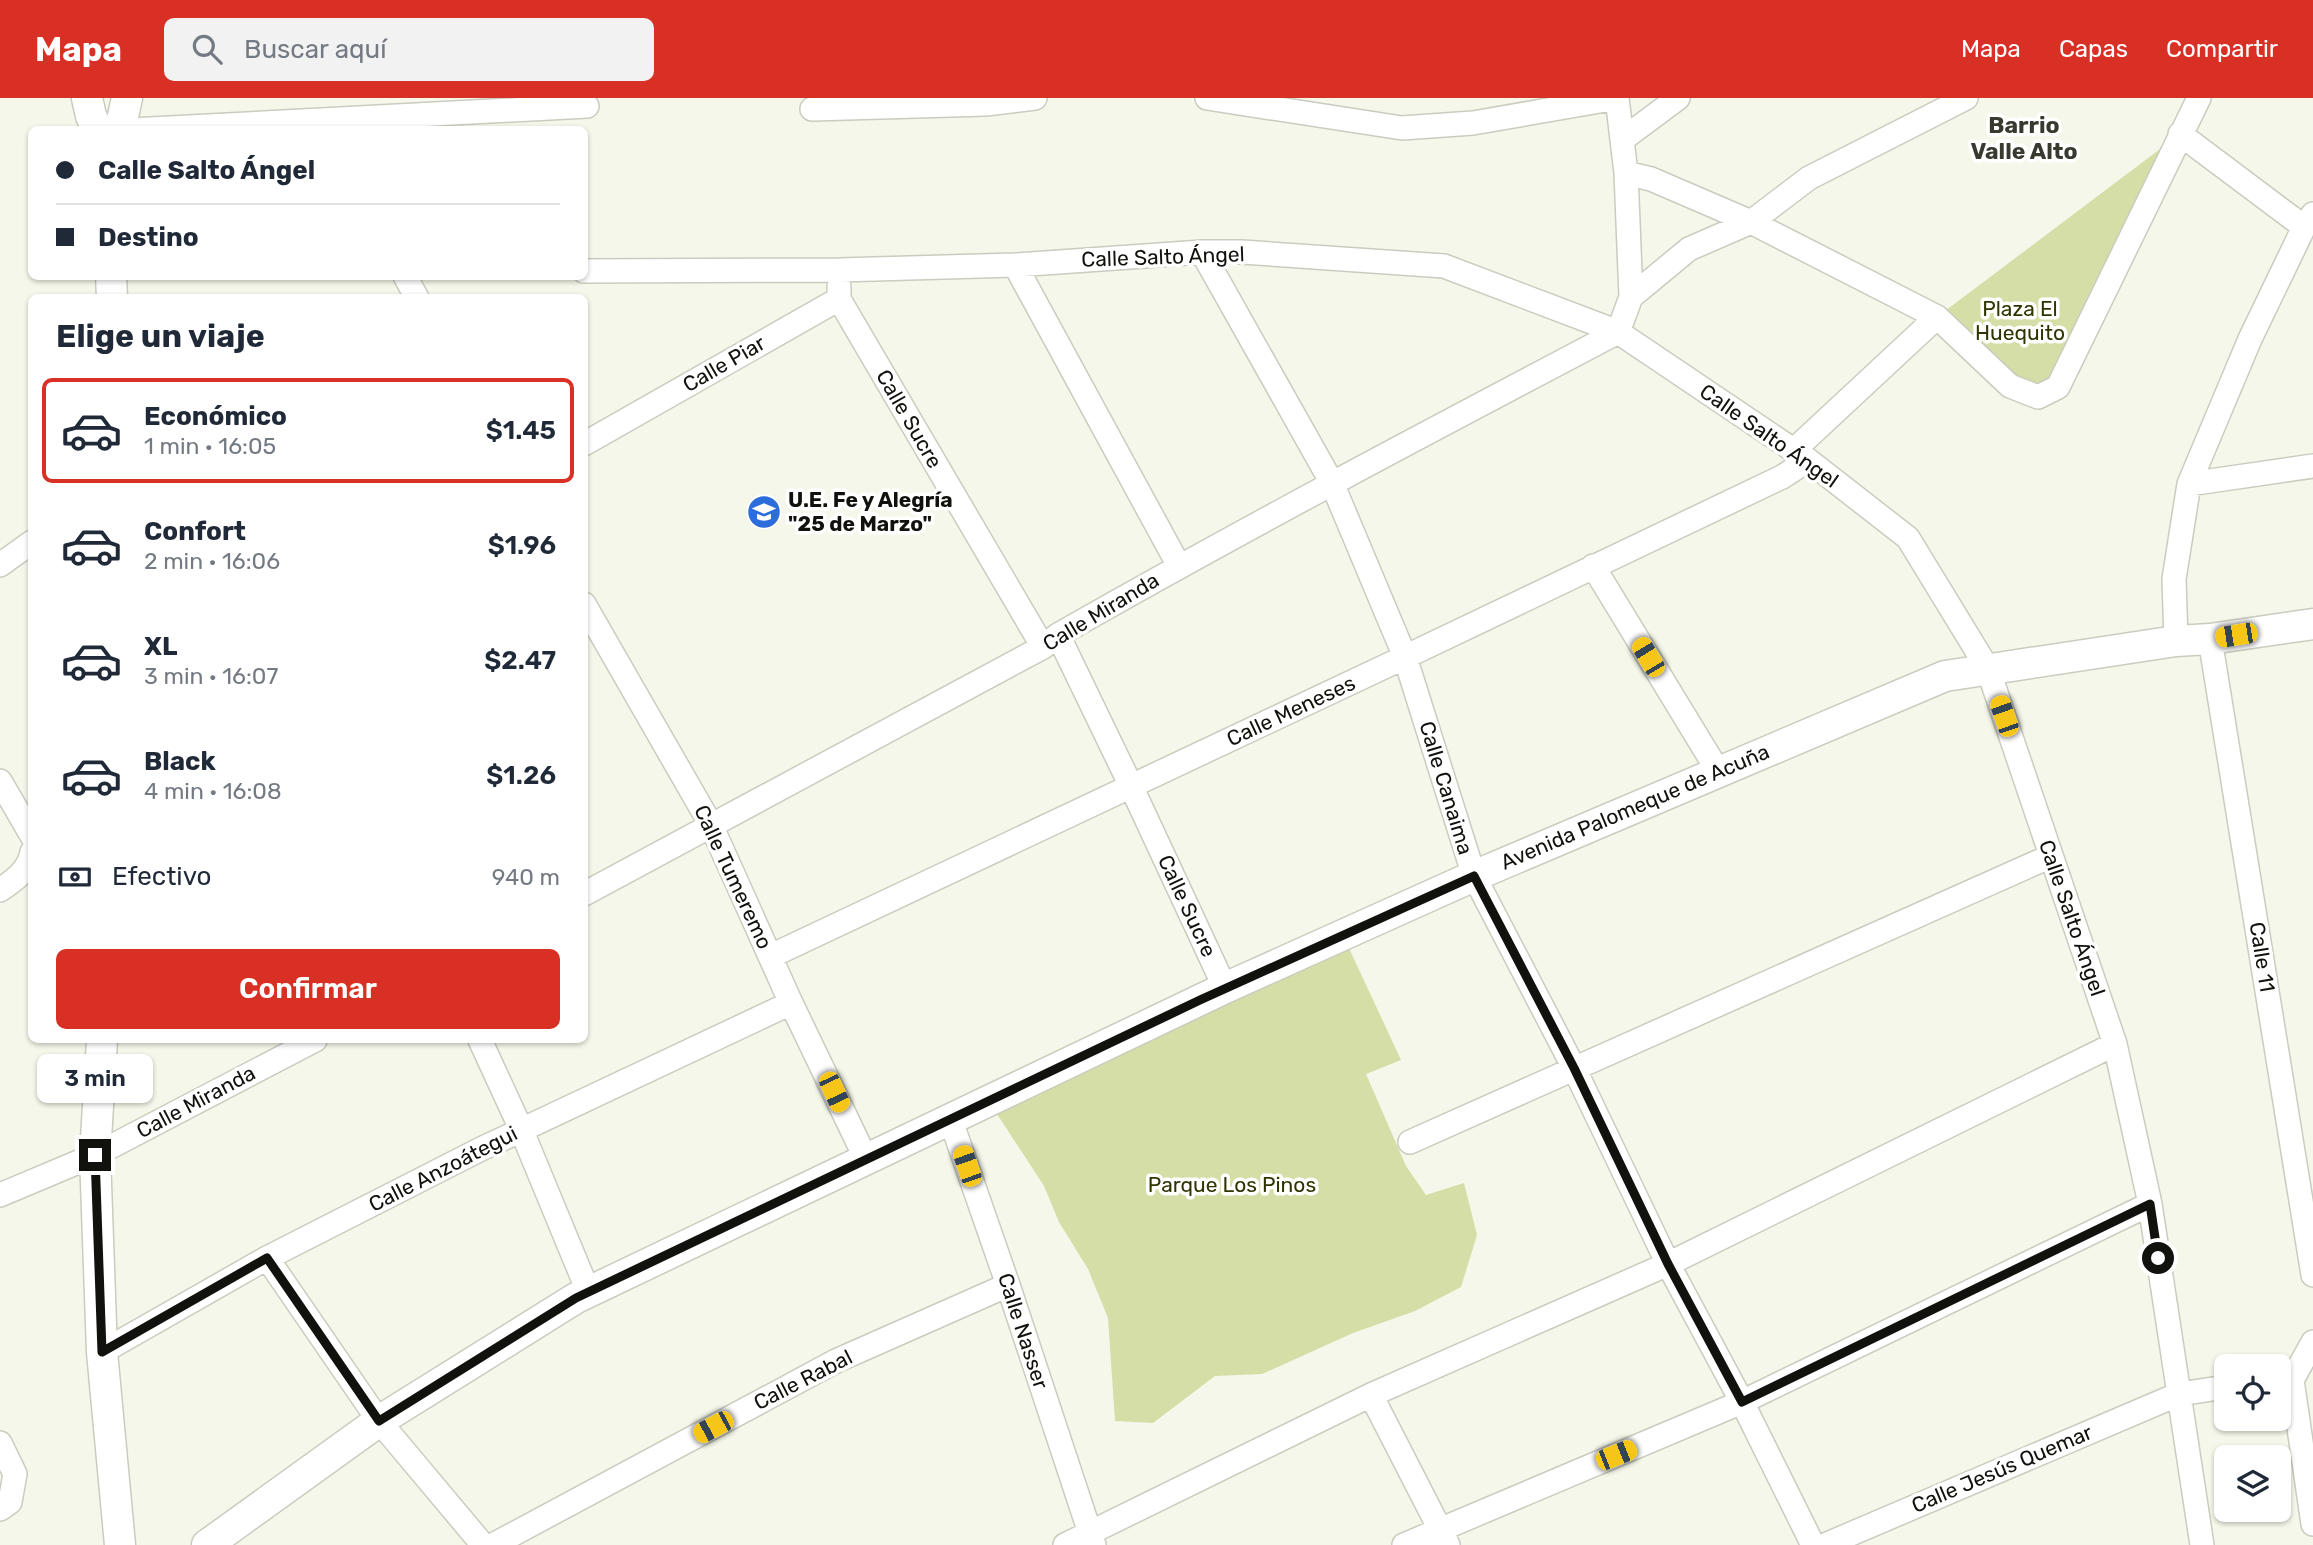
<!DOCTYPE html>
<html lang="es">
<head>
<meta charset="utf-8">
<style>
  :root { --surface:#fff; --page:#f2f2f3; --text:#1f2937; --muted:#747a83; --line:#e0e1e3; --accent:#d93025 }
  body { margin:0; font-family:Rubik,sans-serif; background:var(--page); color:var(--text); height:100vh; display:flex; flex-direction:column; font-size:26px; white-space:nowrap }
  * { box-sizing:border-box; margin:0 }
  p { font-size:23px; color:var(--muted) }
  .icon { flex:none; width:38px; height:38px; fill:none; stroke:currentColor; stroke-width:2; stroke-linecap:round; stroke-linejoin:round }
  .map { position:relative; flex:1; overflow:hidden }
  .panel { position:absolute; left:28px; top:196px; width:560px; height:749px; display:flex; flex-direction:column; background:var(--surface); border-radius:10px; box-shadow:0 2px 5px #0004 }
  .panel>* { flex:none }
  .top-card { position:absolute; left:28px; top:28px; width:560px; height:154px; border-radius:10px; box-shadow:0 2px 5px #0004; display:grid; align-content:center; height:154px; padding:0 28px; background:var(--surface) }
  .fabs { position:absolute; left:2214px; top:1256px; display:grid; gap:14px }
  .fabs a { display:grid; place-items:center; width:77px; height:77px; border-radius:10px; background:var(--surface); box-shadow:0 2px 5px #0004; font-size:35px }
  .end { position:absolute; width:32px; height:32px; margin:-16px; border:9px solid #11120e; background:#fff; box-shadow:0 0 0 4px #fff }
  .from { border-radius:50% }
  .bubble { position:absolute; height:49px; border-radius:10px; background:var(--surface); box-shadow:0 2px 5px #0004; font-size:23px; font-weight:600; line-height:49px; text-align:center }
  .car { position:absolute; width:21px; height:42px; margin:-21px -10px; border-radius:9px; box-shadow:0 0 5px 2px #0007; background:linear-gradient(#f5c518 24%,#345 0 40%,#f5c518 0 76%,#345 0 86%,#f5c518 0) }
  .top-card b { display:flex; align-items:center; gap:24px; height:66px; font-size:26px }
  .top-card b+b { border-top:2px solid var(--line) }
  .top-card i { width:18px; height:18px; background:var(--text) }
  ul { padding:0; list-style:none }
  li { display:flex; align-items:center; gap:21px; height:105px; margin:0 14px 10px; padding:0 14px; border:4px solid transparent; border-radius:10px }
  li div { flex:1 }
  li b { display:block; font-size:26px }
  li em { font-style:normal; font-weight:600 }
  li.current { border-color:var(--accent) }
  li>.icon { width:63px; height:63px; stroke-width:1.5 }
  h2 { padding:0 28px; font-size:32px; line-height:84px }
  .pay { display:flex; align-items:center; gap:18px; height:77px; padding:0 28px; font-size:26px }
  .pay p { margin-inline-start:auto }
  .action { display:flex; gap:14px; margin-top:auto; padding:14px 28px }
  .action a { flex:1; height:80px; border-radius:10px; background:var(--accent); color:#fff; font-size:28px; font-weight:600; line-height:80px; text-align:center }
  header { display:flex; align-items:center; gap:42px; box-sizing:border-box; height:98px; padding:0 35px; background:var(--accent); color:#fff }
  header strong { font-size:33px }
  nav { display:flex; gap:38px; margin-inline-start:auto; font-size:24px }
  .search { width:490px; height:63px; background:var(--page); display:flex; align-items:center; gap:18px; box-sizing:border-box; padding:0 24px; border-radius:10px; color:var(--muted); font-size:26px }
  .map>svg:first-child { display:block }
  .green { fill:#d5dea6 }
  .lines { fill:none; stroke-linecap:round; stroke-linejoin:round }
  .minor-casing { stroke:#caccbf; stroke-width:26 }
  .tertiary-casing { stroke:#caccbf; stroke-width:33 }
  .minor { stroke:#fff; stroke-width:23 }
  .tertiary { stroke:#fff; stroke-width:30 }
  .route { stroke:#11120e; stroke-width:9 }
  .labels { text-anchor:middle; stroke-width:7; stroke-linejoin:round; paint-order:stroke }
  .street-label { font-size:21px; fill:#11120e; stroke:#fff }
  .park-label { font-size:21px; fill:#2f3401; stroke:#fff }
  .poi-label { font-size:21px; font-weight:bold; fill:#11120e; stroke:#fff; text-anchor:start }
  .neighbourhood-label { font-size:23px; font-weight:bold; fill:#383a2f; stroke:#fff }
</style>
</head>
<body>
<header>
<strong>Mapa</strong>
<div class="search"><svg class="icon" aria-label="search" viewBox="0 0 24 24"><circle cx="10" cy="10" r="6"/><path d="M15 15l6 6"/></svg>Buscar aquí</div>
<nav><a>Mapa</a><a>Capas</a><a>Compartir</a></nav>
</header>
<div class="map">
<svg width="2313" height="1447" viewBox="0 0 2313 1447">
  <rect width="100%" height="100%" fill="#f5f7ea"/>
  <path class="green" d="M 2180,36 L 2038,299 L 1937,219 Z
    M 1348,848 L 1401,962 L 1366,976 L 1406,1068 L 1426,1097 L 1464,1085 L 1477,1137 L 1461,1189 L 1415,1213 L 1353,1235 L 1262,1276 L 1215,1278 L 1153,1325 L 1115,1323 L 1108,1220 L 1088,1171 L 1059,1124 L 1044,1088 L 997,1016 Z"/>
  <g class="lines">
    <g class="minor-casing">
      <path id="minor" d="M 1207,0 L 1402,30 L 1473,25 L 1617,0
        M 812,11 L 986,6 L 1035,0
        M 131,32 L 587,8
        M 2180,36 L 2304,129
        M 1623,41 L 1678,0
        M 1626,75 L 1651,81 L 1751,124 L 1937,219 L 2010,288 L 2038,299 L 2058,289 L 2199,0
        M 1202,154 L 1332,385 L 1405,559 L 1474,778 L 1574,970 L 1668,1166 L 1742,1304 L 1813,1447
        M 1015,167 L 1179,468
        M 584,173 L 839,172 L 1015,167 L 1202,154 L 1242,154 L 1444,168 L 1618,234 L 1808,362 L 1908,440 L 1988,571 L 2115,946 L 2150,1106 L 2202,1447
        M 405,178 L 417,200
        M 1631,199 L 1689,151 L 1751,124 L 1809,80 L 1966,0
        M 839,201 L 1043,549
        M 584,346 L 839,201 L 839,189
        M 1793,353 L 1937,219
        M 2189,386 L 2313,368
        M 0,467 L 32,444
        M 1593,468 L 1718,673
        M 584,506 L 711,727 L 791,905 L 866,1061
        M 1058,537 L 1131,688 L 1225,890
        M 2210,541 L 2313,1177
        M 2176,543 L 2174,481 L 2189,386 L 2250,241 L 2304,129 L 2313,116
        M 0,683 L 32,738
        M 0,792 C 15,782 29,772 32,754
        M 584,796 L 1043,549 L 1058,537 C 1242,432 1430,333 1618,234 L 1631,199 L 1626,75 L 1617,0
        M 771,858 L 1405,559 L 1782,379 L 1808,362
        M 480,942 L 521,1031 L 588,1193
        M 950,1020 L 1008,1187 L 1094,1447
        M 1410,1044 L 2051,758
        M 0,1097 L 95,1057 L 315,942
        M 267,1160 L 379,1323 L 483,1447
        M 102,1254 L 267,1160 L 481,1051 L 791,905
        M 2292,1282 L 2313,1244
        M 2278,1283 L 2292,1282 L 2313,1426
        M 1371,1297 L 1448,1447
        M 0,1345 L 15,1376 L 10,1404 L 0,1411
        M 493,1447 L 836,1263 L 1008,1187
        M 1065,1447 L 1371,1297 L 1668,1166 L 2115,946
        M 1404,1447 L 1742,1304 L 2150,1106
        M 1825,1447 L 2179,1296 L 2226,1289"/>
    </g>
    <g class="tertiary-casing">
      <path id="tertiary" d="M 87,0 L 91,18 L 98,32
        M 120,32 L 127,0
        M 111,178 L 112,200
        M 102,942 L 95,1057 L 102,1254 L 120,1447
        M 207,1447 L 379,1323 L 576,1200 L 1225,890 L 1474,778 L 1945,578 L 2176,543 L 2210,541 L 2313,526"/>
    </g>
    <use href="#minor" class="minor"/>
    <use href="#tertiary" class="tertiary"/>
  </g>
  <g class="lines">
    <path class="route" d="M 95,1057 L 102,1254 L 267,1160 L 379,1323 L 576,1200 L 1200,902 L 1474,778 L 1574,970 L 1668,1166 L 1742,1304 L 2150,1106 L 2158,1160"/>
  </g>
  <defs>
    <g id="school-disc" transform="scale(1.75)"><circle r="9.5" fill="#2d6ddb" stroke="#fff"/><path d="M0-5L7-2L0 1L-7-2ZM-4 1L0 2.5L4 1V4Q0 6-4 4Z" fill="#fff"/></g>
  </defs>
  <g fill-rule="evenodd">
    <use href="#school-disc" x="764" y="414"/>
  </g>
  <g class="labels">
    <g class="street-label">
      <text transform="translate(1163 159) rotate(-2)" y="7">Calle Salto Ángel</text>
      <text transform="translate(724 266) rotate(-30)" y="7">Calle Piar</text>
      <text transform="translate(909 321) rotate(60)" y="7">Calle Sucre</text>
      <text transform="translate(1769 338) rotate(35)" y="7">Calle Salto Ángel</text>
      <text transform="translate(1101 514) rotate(-31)" y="7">Calle Miranda</text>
      <text transform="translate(1291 613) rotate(-25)" y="7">Calle Meneses</text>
      <text transform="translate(1446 690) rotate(73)" y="7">Calle Canaima</text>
      <text transform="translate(1635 709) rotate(-23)" y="7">Avenida Palomeque de Acuña</text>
      <text transform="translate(733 779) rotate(65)" y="7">Calle Tumeremo</text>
      <text transform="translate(1187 808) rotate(65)" y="7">Calle Sucre</text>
      <text transform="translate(2072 820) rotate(71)" y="7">Calle Salto Ángel</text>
      <text transform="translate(2262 859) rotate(81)" y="7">Calle 11</text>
      <text transform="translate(196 1004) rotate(-28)" y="7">Calle Miranda</text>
      <text transform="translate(443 1071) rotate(-27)" y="7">Calle Anzoátegui</text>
      <text transform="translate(1023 1233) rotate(72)" y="7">Calle Nasser</text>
      <text transform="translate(803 1282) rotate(-27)" y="7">Calle Rabal</text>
      <text transform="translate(2002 1371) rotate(-23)" y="7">Calle Jesús Quemar</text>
    </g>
    <g class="park-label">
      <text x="2020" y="218">Plaza El<tspan x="2020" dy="24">Huequito</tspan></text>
      <text x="1232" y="1094">Parque Los Pinos</text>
    </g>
    <g class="poi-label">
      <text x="788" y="409">U.E. Fe y Alegría<tspan x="788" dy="24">"25 de Marzo"</tspan></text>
    </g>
    <g class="neighbourhood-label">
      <text x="2024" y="35">Barrio<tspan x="2024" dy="26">Valle Alto</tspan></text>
    </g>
  </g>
</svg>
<div class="fabs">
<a><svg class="icon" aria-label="locate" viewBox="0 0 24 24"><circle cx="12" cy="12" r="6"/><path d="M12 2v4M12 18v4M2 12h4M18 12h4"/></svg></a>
<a><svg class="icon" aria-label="layers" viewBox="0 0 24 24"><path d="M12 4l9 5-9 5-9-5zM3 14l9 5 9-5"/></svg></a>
</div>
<i class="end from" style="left:2158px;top:1160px"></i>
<i class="end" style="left:95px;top:1057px"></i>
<div class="bubble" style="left:37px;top:956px;width:116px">3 min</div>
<i class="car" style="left:2236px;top:537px;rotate:261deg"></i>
<i class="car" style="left:1648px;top:559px;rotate:329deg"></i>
<i class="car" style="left:2004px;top:618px;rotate:341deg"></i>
<i class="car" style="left:834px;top:994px;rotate:155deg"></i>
<i class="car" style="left:967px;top:1068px;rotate:341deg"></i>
<i class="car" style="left:713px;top:1329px;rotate:242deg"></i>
<i class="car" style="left:1616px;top:1357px;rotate:68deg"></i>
<div class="top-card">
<b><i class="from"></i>Calle Salto Ángel</b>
<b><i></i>Destino</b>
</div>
<section class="panel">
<h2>Elige un viaje</h2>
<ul>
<li class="current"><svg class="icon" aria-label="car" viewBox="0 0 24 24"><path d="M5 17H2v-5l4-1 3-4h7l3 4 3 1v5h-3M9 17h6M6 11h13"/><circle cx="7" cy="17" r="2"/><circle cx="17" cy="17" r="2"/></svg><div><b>Económico</b><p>1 min · 16:05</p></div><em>$1.45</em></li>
<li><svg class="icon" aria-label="car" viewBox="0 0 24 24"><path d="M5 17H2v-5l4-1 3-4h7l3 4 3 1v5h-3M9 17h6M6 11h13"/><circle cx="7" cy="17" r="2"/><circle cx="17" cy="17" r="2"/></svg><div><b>Confort</b><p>2 min · 16:06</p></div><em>$1.96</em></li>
<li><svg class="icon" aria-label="car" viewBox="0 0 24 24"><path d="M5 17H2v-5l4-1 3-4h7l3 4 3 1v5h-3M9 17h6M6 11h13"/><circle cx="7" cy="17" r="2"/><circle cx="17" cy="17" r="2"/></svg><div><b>XL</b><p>3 min · 16:07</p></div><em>$2.47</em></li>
<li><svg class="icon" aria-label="car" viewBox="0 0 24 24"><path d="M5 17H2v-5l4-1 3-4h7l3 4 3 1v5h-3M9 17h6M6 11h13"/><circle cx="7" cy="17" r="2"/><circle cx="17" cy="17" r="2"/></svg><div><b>Black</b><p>4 min · 16:08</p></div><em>$1.26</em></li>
</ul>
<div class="pay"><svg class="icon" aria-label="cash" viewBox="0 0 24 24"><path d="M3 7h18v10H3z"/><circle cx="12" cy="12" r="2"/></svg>Efectivo<p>940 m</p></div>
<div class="action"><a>Confirmar</a></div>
</section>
</div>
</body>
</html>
